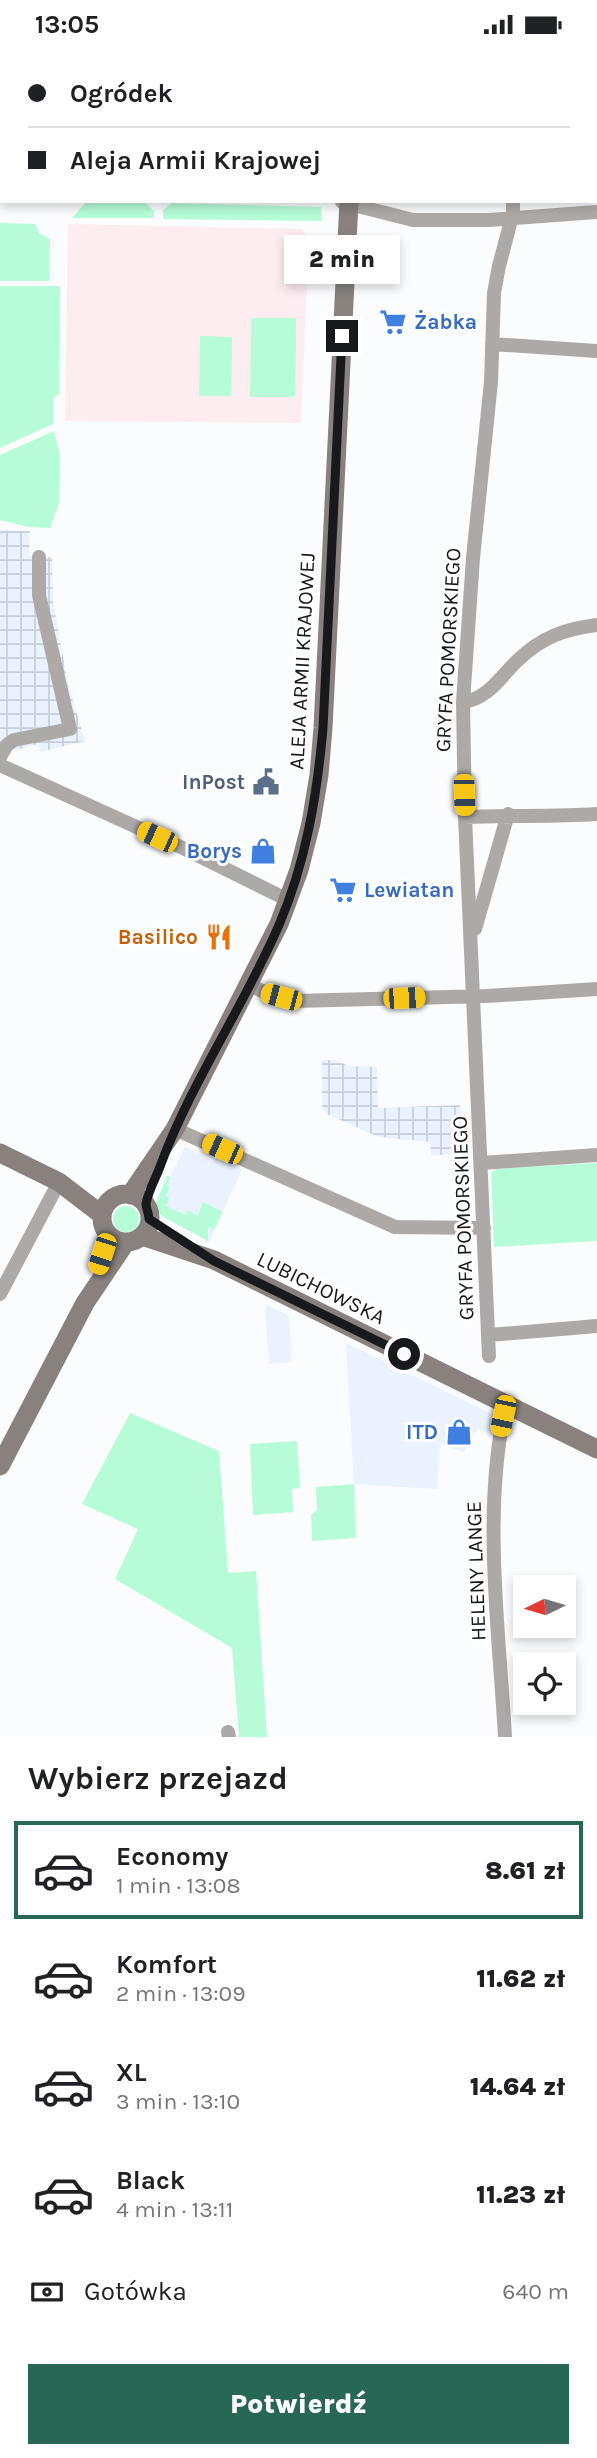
<!DOCTYPE html>
<html lang="pl">
<head>
<meta charset="utf-8">
<style>
  :root { --surface:#fff; --page:#f2f2f2; --text:#202124; --muted:#757577; --line:#e0e0e0; --accent:#286755 }
  body { margin:0; font-family:Karla,sans-serif; background:var(--page); color:var(--text); height:100vh; display:flex; flex-direction:column; font-size:26px; white-space:nowrap }
  * { box-sizing:border-box; margin:0 }
  p { font-size:23px; color:var(--muted) }
  .icon { flex:none; width:38px; height:38px; fill:none; stroke:currentColor; stroke-width:2; stroke-linecap:round; stroke-linejoin:round }
  .map { position:relative; height:1688px; overflow:hidden }
  .sheet { display:flex; flex-direction:column; background:var(--surface); flex:1 }
  .sheet>* { flex:none }
  .top-card { position:absolute; left:0px; top:0px; width:598px; height:154px; box-shadow:0 4px 10px #0003; display:grid; align-content:center; height:154px; padding:0 28px; background:var(--surface) }
  .needle { width:46px; rotate:265deg }
  .fabs { position:absolute; left:513px; top:1526px; display:grid; gap:14px }
  .fabs a { display:grid; place-items:center; width:63px; height:63px; border-radius:0px; background:var(--surface); box-shadow:0 4px 10px #0003; font-size:35px }
  .end { position:absolute; width:32px; height:32px; margin:-16px; border:9px solid #17191c; background:#fff; box-shadow:0 0 0 4px #fff }
  .from { border-radius:50% }
  .bubble { position:absolute; height:49px; border-radius:0px; background:var(--surface); box-shadow:0 4px 10px #0003; font-size:23px; font-weight:800; line-height:49px; text-align:center }
  .car { position:absolute; width:21px; height:42px; margin:-21px -10px; border-radius:9px; box-shadow:0 0 5px 2px #0007; background:linear-gradient(#f5c518 24%,#345 0 40%,#f5c518 0 76%,#345 0 86%,#f5c518 0) }
  .top-card b { display:flex; align-items:center; gap:24px; height:66px; font-size:26px }
  .top-card b+b { border-top:2px solid var(--line) }
  .top-card i { width:18px; height:18px; background:var(--text) }
  ul { padding:0; list-style:none }
  li { display:flex; align-items:center; gap:21px; height:98px; margin:0 14px 10px; padding:0 14px; border:4px solid transparent; border-radius:0px }
  li div { flex:1 }
  li b { display:block; font-size:26px }
  li em { font-style:normal; font-weight:800 }
  li.on { border-color:var(--accent) }
  li>.icon { width:63px; height:63px; stroke-width:1.5 }
  h2 { padding:0 28px; font-size:32px; line-height:84px }
  .pay { display:flex; align-items:center; gap:18px; height:77px; padding:0 28px; font-size:26px }
  .pay p { margin-inline-start:auto }
  .primary-button { display:flex; gap:14px; margin-top:auto; padding:14px 28px }
  .primary-button a { flex:1; height:80px; border-radius:0px; background:var(--accent); color:#fff; font-size:28px; font-weight:800; line-height:80px; text-align:center }
  .status { display:flex; justify-content:space-between; align-items:center; height:49px; padding:0 35px; background:var(--surface); direction:ltr }
  .status svg { height:19px; fill:currentColor }
  .map>svg:first-child { display:block }
  .built { fill:#e9f2fe }
  .industrial { fill:url(#industrial-grid) }
  .education { fill:#fdedf1 }
  .green { fill:#b6fcd8 }
  .lines { fill:none; stroke-linecap:round; stroke-linejoin:round }
  .street { stroke:#ada9a7; stroke-width:14 }
  .secondary { stroke:#88817e; stroke-width:19 }
  .route { stroke:#17191c; stroke-width:9 }
  .labels { text-anchor:middle; stroke-width:6; stroke-linejoin:round; paint-order:stroke }
  .shop-label { font-size:21px; font-weight:bold; fill:#366cbe; stroke:#fff; text-anchor:start }
  .street-label { font-size:21px; fill:#17191c; stroke:#fff }
  .service-label { font-size:21px; font-weight:bold; fill:#4e5e75; stroke:#fff; text-anchor:end }
  .food-label { font-size:21px; font-weight:bold; fill:#c56008; stroke:#fff; text-anchor:end }
</style>
</head>
<body>
<div class="status"><b>13:05</b><svg viewBox="0 0 49 12"><path d="M0 12V9h3v3zM5 12V6h3v6zM10 12V3h3v9zM15 12V0h3v12zM26 1h20v11H26zM47 4h2v5h-2z"/></svg></div>
<div class="map">
<svg width="597" height="1688" viewBox="0 0 597 1688">
  <defs>
    <pattern id="industrial-grid" width="8" height="8" patternUnits="userSpaceOnUse" patternTransform="scale(1.75)"><rect width="8" height="8" fill="#e9f2fe"/><path d="M0 4h8M4 0v8" fill="none" stroke="#c7cfd9"/></pattern>
  </defs>
  <rect width="100%" height="100%" fill="#fafcfd"/>
  <path class="built" d="M 185,1098 L 213,1113 L 216,1108 L 242,1120 L 209,1193 L 162,1168 L 158,1152 Z
    M 265,1255 L 289,1267 L 292,1313 L 269,1315 Z
    M 346,1294 L 494,1366 L 492,1386 L 478,1379 L 464,1403 L 440,1395 L 437,1440 L 354,1435 Z"/>
  <path class="industrial" d="M 0,481 L 30,482 L 29,507 L 52,508 L 53,553 L 68,635 L 85,692 L 41,703 L 38,695 L 15,701 L 0,694 Z
    M 322,1011 L 334,1011 L 349,1017 L 377,1018 L 378,1059 L 460,1056 L 463,1106 L 431,1106 L 430,1093 L 379,1088 L 329,1066 L 322,1059 Z"/>
  <path class="education" d="M 68,175 L 302,180 L 309,189 L 301,374 L 65,372 Z"/>
  <path class="green" d="M 86,153 L 145,154 L 154,162 L 154,169 L 72,169 Z
    M 172,154 L 321,158 L 322,172 L 163,170 L 163,161 Z
    M 0,174 L 35,175 L 39,184 L 50,190 L 49,232 L 0,232 Z
    M 0,237 L 60,237 L 59,345 L 53,350 L 53,375 L 0,399 Z
    M 251,269 L 296,269 L 295,348 L 250,348 Z
    M 200,287 L 232,288 L 231,347 L 199,347 Z
    M 54,382 L 60,406 L 59,454 L 50,479 L 28,478 L 0,471 L 0,406 Z
    M 597,1114 L 597,1192 L 494,1198 L 491,1124 L 496,1120 Z
    M 167,1127 L 171,1128 L 167,1136 L 170,1138 L 166,1147 L 169,1149 L 166,1157 L 185,1166 L 188,1161 L 198,1167 L 203,1153 L 223,1163 L 214,1180 L 208,1178 L 208,1192 L 159,1165 L 156,1153 Z
    M113 1170a13 13 0 1 1 26 0a13 13 0 1 1-26 0Z
    M 130,1364 L 219,1402 L 228,1524 L 256,1522 L 267,1688 L 239,1688 L 232,1599 L 115,1530 L 138,1480 L 82,1455 Z
    M 297,1392 L 300,1439 L 292,1440 L 293,1463 L 253,1466 L 250,1395 Z
    M 354,1435 L 356,1489 L 312,1492 L 311,1466 L 317,1461 L 316,1438 Z"/>
  <g class="lines">
    <path class="street" d="M 510,0 L 510,2
      M 0,145 L 2,145
      M 342,153 L 413,171 L 489,171 L 597,163
      M 492,295 L 597,302
      M 463,653 C 488,650 501,627 518,611 C 542,588 565,580 597,576
      M 0,708 L 7,696 L 14,691 L 70,680 L 39,546 L 39,508
      M 0,716 L 185,800 L 288,851
      M 465,768 C 509,766 553,768 597,765
      M 475,880 L 508,765
      M 250,936 L 266,944 L 295,952 L 487,947 L 597,940
      M 175,1080 L 395,1178 L 484,1179
      M 482,1114 L 597,1106
      M 0,1245 L 59,1133
      M 489,1286 L 597,1277
      M 489,1307 L 465,768 L 463,653 L 473,509 L 491,333 L 494,244 L 499,217 L 513,164 L 513,152
      M 228,1683 L 229,1688
      M 505,1688 C 499,1580 482,1461 506,1356"/>
    <path class="secondary" d="M 356,2 L 356,0
      M 0,1104 L 59,1133 L 102,1166
      M102 1169a24 24 0 1 1 48 0a24 24 0 1 1-48 0Z
      M 130,1146 L 175,1080 L 279,875 L 299,821 L 311,774 L 319,726 L 323,679 L 349,152
      M 142,1187 L 214,1211 L 597,1400
      M 0,1417 L 85,1254 L 126,1193"/>
  </g>
  <g class="lines">
    <path class="route" d="M 342,287 L 323,679 C 317,747 306,813 279,876 C 244,957 192,1032 161,1115 C 157,1127 148,1142 146,1155 C 146,1159 149,1165 149,1170 L 214,1212 L 404,1305"/>
  </g>
  <defs>
    <g id="supermarket-bare" transform="scale(2.1)"><path d="M-6-5.5h2.5l.6 2H6L4.5 2H-2.5L-4.4-4H-6ZM-1.5 3.2a1.3 1.3 0 1 0 .1 0ZM3 3.2a1.3 1.3 0 1 0 .1 0Z" fill="#3f7fe0" stroke="#fff" stroke-width="2.5" paint-order="stroke"/></g>
    <g id="civic-bare" transform="scale(2.1)"><path d="M-.6-6.5H3V-4.5H.6V-3L4-1V1h2V6H-6V1h2V-1L-.6-3ZM-1.2 2.5V6h2.4V2.5Z" fill="#5c6f8a" stroke="#fff" stroke-width="2.5" paint-order="stroke"/></g>
    <g id="shop-bare" transform="scale(2.1)"><path d="M-5-2.5h2.3a2.7 3.5 0 0 1 5.4 0H5L5.5 6h-11ZM-1.5-2.5h3a1.5 2.3 0 0 0-3 0Z" fill="#3f7fe0" stroke="#fff" stroke-width="2.5" paint-order="stroke"/></g>
    <g id="restaurant-bare" transform="scale(2.1)"><path d="M-5-6h1v4h1v-4h1v4h1v-4h1v5L-1.5 .5V6h-2V.5L-5-1ZM5-6V6H3V1.5H1.5Q1.5-4 5-6Z" fill="#e8710a" stroke="#fff" stroke-width="2.5" paint-order="stroke"/></g>
  </defs>
  <g fill-rule="evenodd">
    <use href="#supermarket-bare" x="393" y="273"/>
    <use href="#civic-bare" x="266" y="733"/>
    <use href="#shop-bare" x="263" y="802"/>
    <use href="#supermarket-bare" x="343" y="841"/>
    <use href="#restaurant-bare" x="219" y="888"/>
    <use href="#shop-bare" x="459" y="1383"/>
  </g>
  <g class="labels">
    <g class="shop-label">
      <text x="414" y="280">Żabka</text>
      <text x="242" y="809" text-anchor="end">Borys</text>
      <text x="364" y="848">Lewiatan</text>
      <text x="438" y="1390" text-anchor="end">ITD</text>
    </g>
    <g class="street-label">
      <text transform="translate(448 601) rotate(-87)" y="7">GRYFA POMORSKIEGO</text>
      <text transform="translate(302 612) rotate(-87)" y="7">ALEJA ARMII KRAJOWEJ</text>
      <text transform="translate(463 1169) rotate(-92)" y="7">GRYFA POMORSKIEGO</text>
      <text transform="translate(321 1239) rotate(26)" y="7">LUBICHOWSKA</text>
      <text transform="translate(476 1522) rotate(-92)" y="7">HELENY LANGE</text>
    </g>
    <g class="service-label">
      <text x="245" y="740">InPost</text>
    </g>
    <g class="food-label">
      <text x="198" y="895">Basilico</text>
    </g>
  </g>
</svg>
<div class="fabs">
<a><svg class="needle" viewBox="-14 -14 28 28"><path d="M0-13l5 13h-10z" fill="#e53935"/><path d="M0 13l5-13h-10z" fill="#757577"/></svg></a>
<a><svg class="icon" aria-label="locate" viewBox="0 0 24 24"><circle cx="12" cy="12" r="6"/><path d="M12 2v4M12 18v4M2 12h4M18 12h4"/></svg></a>
</div>
<i class="end from" style="left:404px;top:1305px"></i>
<i class="end" style="left:342px;top:287px"></i>
<div class="bubble" style="left:284px;top:186px;width:116px">2 min</div>
<i class="car" style="left:464px;top:746px;rotate:178deg"></i>
<i class="car" style="left:157px;top:788px;rotate:294deg"></i>
<i class="car" style="left:281px;top:948px;rotate:285deg"></i>
<i class="car" style="left:404px;top:949px;rotate:88deg"></i>
<i class="car" style="left:222px;top:1100px;rotate:294deg"></i>
<i class="car" style="left:102px;top:1205px;rotate:198deg"></i>
<i class="car" style="left:503px;top:1367px;rotate:192deg"></i>
<div class="top-card">
<b><i class="from"></i>Ogródek</b>
<b><i></i>Aleja Armii Krajowej</b>
</div>
</div>
<section class="sheet">
<h2>Wybierz przejazd</h2>
<ul>
<li class="on"><svg class="icon" aria-label="car" viewBox="0 0 24 24"><path d="M5 17H2v-5l4-1 3-4h7l3 4 3 1v5h-3M9 17h6M6 11h13"/><circle cx="7" cy="17" r="2"/><circle cx="17" cy="17" r="2"/></svg><div><b>Economy</b><p>1 min · 13:08</p></div><em>8.61 zł</em></li>
<li><svg class="icon" aria-label="car" viewBox="0 0 24 24"><path d="M5 17H2v-5l4-1 3-4h7l3 4 3 1v5h-3M9 17h6M6 11h13"/><circle cx="7" cy="17" r="2"/><circle cx="17" cy="17" r="2"/></svg><div><b>Komfort</b><p>2 min · 13:09</p></div><em>11.62 zł</em></li>
<li><svg class="icon" aria-label="car" viewBox="0 0 24 24"><path d="M5 17H2v-5l4-1 3-4h7l3 4 3 1v5h-3M9 17h6M6 11h13"/><circle cx="7" cy="17" r="2"/><circle cx="17" cy="17" r="2"/></svg><div><b>XL</b><p>3 min · 13:10</p></div><em>14.64 zł</em></li>
<li><svg class="icon" aria-label="car" viewBox="0 0 24 24"><path d="M5 17H2v-5l4-1 3-4h7l3 4 3 1v5h-3M9 17h6M6 11h13"/><circle cx="7" cy="17" r="2"/><circle cx="17" cy="17" r="2"/></svg><div><b>Black</b><p>4 min · 13:11</p></div><em>11.23 zł</em></li>
</ul>
<div class="pay"><svg class="icon" aria-label="cash" viewBox="0 0 24 24"><path d="M3 7h18v10H3z"/><circle cx="12" cy="12" r="2"/></svg>Gotówka<p>640 m</p></div>
<div class="primary-button"><a>Potwierdź</a></div>
</section>
</body>
</html>
